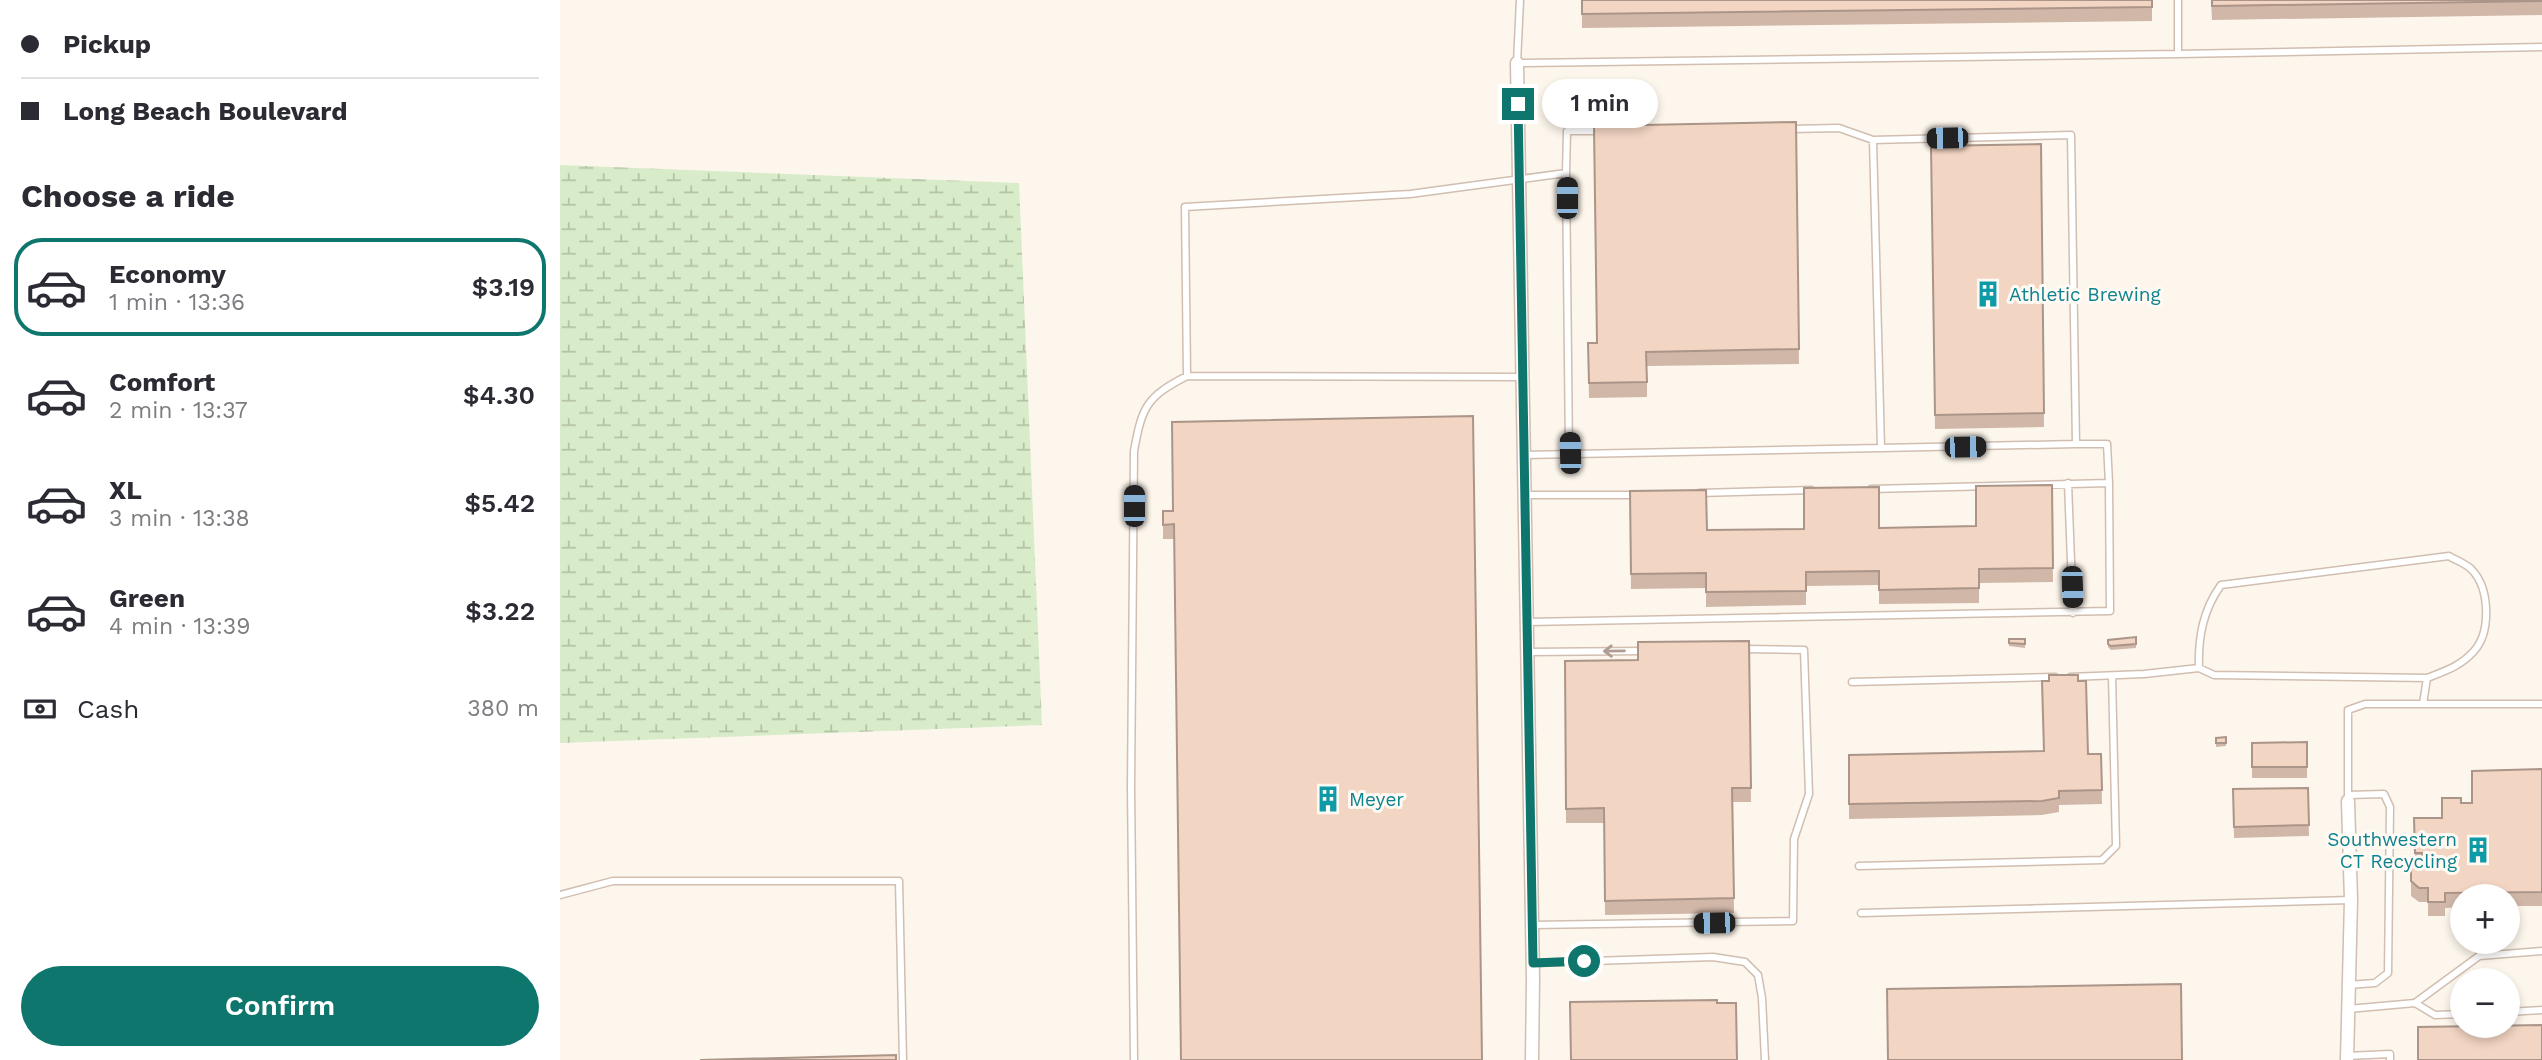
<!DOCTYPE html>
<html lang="en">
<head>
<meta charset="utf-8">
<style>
  :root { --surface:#fff; --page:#f2f2f3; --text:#2b2b33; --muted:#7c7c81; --line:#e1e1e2; --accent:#0f766e }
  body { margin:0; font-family:"Work Sans",sans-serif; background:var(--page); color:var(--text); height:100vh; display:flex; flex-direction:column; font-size:26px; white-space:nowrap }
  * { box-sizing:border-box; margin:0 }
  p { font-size:23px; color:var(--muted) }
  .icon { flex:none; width:38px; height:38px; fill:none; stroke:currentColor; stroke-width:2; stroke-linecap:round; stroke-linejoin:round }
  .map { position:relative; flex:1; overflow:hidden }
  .panel { display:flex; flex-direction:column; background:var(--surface); width:560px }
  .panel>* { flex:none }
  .top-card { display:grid; align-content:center; height:154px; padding:0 21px; background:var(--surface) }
  .fabs { position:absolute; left:1890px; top:884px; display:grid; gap:14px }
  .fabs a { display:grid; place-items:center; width:70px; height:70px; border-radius:50%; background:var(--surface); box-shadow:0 4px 10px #0003; font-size:35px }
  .end { position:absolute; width:32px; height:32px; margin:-16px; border:9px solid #0f766e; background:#fff; box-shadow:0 0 0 4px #fff }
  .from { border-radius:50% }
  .bubble { position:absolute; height:49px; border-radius:24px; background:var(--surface); box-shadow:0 4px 10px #0003; font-size:23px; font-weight:600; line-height:49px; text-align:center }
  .car { position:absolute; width:21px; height:42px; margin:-21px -10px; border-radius:9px; box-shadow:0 0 5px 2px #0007; background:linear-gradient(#222 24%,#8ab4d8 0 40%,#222 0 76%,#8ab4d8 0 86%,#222 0) }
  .top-card b { display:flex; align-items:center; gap:24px; height:66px; font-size:26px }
  .top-card b+b { border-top:2px solid var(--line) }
  .top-card i { width:18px; height:18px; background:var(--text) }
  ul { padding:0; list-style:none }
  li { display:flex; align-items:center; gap:21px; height:98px; margin:0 14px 10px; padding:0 7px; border:4px solid transparent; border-radius:28px }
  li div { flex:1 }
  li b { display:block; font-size:26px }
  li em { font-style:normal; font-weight:600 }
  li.on { border-color:var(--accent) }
  li>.icon { width:63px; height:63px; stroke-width:1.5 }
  h2 { padding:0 21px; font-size:32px; line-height:84px }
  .pay { display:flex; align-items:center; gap:18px; height:77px; padding:0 21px; font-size:26px }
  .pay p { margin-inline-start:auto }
  .button { display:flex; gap:14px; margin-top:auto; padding:14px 21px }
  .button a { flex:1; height:80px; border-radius:42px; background:var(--accent); color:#fff; font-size:28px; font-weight:600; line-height:80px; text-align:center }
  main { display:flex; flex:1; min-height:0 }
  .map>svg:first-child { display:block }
  .wetland { fill:url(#wetland-marsh) }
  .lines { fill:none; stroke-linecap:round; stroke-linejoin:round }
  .service-casing { stroke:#d1beb0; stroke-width:9 }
  .minor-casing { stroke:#d1beb0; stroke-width:15 }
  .service { stroke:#fff; stroke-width:6 }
  .minor { stroke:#fff; stroke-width:12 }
  .wall { fill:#d1b7a8 }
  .building { fill:#f3d5c3; stroke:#aa9588; stroke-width:2 }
  .oneway { stroke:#af9d94 }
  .route { stroke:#0f766e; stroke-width:9 }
  .labels { text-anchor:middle; stroke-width:6; stroke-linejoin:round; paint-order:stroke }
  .culture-label { font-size:19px; fill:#0d838f; stroke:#fffaf3; text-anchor:start }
</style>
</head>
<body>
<main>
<section class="panel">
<div class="top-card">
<b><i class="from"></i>Pickup</b>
<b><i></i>Long Beach Boulevard</b>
</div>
<h2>Choose a ride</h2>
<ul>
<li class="on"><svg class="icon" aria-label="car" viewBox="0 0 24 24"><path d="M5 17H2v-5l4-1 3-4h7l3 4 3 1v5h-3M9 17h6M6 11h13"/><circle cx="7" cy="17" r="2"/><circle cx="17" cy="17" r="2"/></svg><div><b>Economy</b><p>1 min · 13:36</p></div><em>$3.19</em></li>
<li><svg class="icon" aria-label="car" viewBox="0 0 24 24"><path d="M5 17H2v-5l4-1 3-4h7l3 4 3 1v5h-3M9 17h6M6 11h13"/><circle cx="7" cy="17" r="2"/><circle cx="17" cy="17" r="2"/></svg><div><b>Comfort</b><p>2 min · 13:37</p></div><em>$4.30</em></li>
<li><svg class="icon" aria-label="car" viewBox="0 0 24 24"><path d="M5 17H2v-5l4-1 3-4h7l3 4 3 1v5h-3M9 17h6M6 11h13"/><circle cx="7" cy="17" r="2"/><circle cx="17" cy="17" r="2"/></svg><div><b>XL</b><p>3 min · 13:38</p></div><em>$5.42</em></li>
<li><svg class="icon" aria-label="car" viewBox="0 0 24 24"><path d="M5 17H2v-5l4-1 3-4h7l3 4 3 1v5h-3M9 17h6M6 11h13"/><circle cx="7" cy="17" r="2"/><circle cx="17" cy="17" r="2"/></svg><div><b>Green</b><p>4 min · 13:39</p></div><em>$3.22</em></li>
</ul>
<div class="pay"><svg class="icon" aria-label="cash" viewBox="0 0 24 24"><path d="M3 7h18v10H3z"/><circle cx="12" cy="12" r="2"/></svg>Cash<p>380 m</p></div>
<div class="button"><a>Confirm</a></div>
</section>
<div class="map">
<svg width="1982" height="1060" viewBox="0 0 1982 1060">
  <defs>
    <pattern id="wetland-marsh" width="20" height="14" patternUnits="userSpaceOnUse" patternTransform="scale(1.75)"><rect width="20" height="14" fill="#d8ecc9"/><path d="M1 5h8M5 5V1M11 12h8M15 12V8" fill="none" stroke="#b4c2a5"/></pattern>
  </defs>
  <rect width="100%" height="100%" fill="#fdf6ec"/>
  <path class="wetland" d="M 0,165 L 459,183 L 482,725 L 0,743 Z"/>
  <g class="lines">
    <g class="service-casing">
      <path id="service" d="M 960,0 L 957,63 L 1618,54 L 1618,0
        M 1618,54 L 1982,47
        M 1231,129 L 1279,128 L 1313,140 L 1511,135 L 1516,444 L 1321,448
        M 1006,173 L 1009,453
        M 627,376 L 625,207 L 850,194 L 1006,173 L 1007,131 L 1042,131
        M 1516,444 L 1547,444 L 1549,483
        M 964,455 L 1321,448 L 1313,140
        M 1508,483 L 1513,613
        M 1139,493 L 1251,490
        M 964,495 L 1076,495
        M 967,622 L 1550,611 L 1549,483 L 1311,489
        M 967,652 L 1084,651
        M 1639,668 L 1654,675 L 1867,678
        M 1510,677 L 1584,674 L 1639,668 C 1638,637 1643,610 1661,585 L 1889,556 C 1895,560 1907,564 1912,570 C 1930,589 1931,632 1914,651 C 1901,666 1885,671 1867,678 L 1863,704
        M 1292,682 L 1495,677
        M 1788,795 L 1824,794 L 1830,807 L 1828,973 L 1815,983 L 1788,985
        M 1788,801 L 1788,710 L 1805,704 L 1982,704
        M 1299,866 L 1542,860 L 1556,846 L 1552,676
        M 0,895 L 53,881 L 339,881 L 343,1060
        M 1301,913 L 1791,900
        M 972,925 L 1233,921 L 1234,839 L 1249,794 L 1244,650 L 1183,649
        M 973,963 L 1153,957 L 1185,962 L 1198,975 L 1202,998 L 1205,1060
        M 1855,1003 L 1875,1015 L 1902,1014
        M 1788,1009 L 1855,1003 L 1919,956 L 1982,951
        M 1948,1012 L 1982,1010
        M 1787,1056 L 1830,1054 L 1830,1060
        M 574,1060 L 571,787 L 574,451 C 582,407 586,397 627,376 L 962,377"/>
    </g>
    <g class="minor-casing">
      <path id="minor" d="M 957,63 L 973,979 L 972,1060
        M 1787,1060 L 1791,900 L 1788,801"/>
    </g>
    <use href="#service" class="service"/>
    <use href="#minor" class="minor"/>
  </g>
  <path class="wall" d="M 1022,0 L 1592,0 L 1592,21 L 1022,28 Z
    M 1651,0 L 1982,0 L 1982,15 L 1652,20 Z
    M 1236,122 L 1239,364 L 1087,366 L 1087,397 L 1029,398 L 1028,343 L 1037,343 Z
    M 1481,144 L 1484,427 L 1375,429 L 1371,146 Z
    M 1492,485 L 1493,582 L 1419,583 L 1419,603 L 1319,604 L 1319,585 L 1246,586 L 1246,605 L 1146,607 L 1146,588 L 1071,589 L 1070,491 L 1147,530 L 1416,526 Z
    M 603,511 L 613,511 L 614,539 L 603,539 Z
    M 1576,637 L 1576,648 L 1551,650 L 1548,647 L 1548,640 Z
    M 1449,639 L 1465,639 L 1465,648 L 1449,646 Z
    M 1189,641 L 1191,802 L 1173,802 L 1174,913 L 1045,915 L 1044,823 L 1006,823 L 1005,661 L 1078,660 Z
    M 1518,681 L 1528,754 L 1541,754 L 1542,804 L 1499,805 L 1499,812 L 1482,815 L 1289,819 L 1289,755 L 1483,751 Z
    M 1666,737 L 1666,746 L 1656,747 L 1656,738 Z
    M 1747,742 L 1747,778 L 1692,778 L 1692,743 Z
    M 1982,769 L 1982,906 L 1948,906 L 1948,896 L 1902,896 L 1902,907 L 1885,908 L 1885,916 L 1868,916 L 1868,902 L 1859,902 L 1851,896 L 1851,866 L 1855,863 L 1854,818 L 1882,818 L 1901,803 L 1912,803 Z
    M 1748,788 L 1749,836 L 1674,838 L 1673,789 Z"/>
  <path class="building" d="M 1022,0 L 1592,0 L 1592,7 L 1022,14 Z
    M 1652,0 L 1982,0 L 1982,1 L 1652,6 Z
    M 1236,122 L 1239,349 L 1086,352 L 1087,382 L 1029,383 L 1028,343 L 1037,343 L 1034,126 Z
    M 1481,144 L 1484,413 L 1375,415 L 1371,146 Z
    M 913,416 L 922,1060 L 621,1060 L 614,524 L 603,525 L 603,511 L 613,511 L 612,422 Z
    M 1492,485 L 1493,568 L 1419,569 L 1419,588 L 1319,590 L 1319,571 L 1246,572 L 1246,591 L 1146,592 L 1146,573 L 1071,574 L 1070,491 L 1146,490 L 1147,530 L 1244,529 L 1244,488 L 1319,487 L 1319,528 L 1416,526 L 1416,486 Z
    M 1576,637 L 1576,644 L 1551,646 L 1548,644 L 1548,640 Z
    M 1449,639 L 1465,639 L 1465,644 L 1449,643 Z
    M 1189,641 L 1191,788 L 1172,788 L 1174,898 L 1045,901 L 1044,808 L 1006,809 L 1005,661 L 1078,660 L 1078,642 Z
    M 1489,675 L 1518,675 L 1518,681 L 1526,681 L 1528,754 L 1541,754 L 1542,790 L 1499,791 L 1499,798 L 1482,801 L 1289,804 L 1289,755 L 1484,751 L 1482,681 L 1489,681 Z
    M 1666,737 L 1666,743 L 1656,743 L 1656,738 Z
    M 1747,742 L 1747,767 L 1692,767 L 1692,743 Z
    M 1982,769 L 1982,892 L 1885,893 L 1885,902 L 1868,902 L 1868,888 L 1859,888 L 1851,881 L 1851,866 L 1862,857 L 1862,853 L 1855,853 L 1854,818 L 1882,818 L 1882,798 L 1901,798 L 1901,803 L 1912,803 L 1912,771 Z
    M 1748,788 L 1749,825 L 1674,827 L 1673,789 Z
    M 1621,984 L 1622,1060 L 1328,1060 L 1327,989 Z
    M 1948,987 L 1950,987 L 1950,995 L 1948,995 Z
    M 1157,1000 L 1157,1003 L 1176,1003 L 1177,1060 L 1011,1060 L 1010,1002 Z
    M 1982,1025 L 1982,1060 L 1858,1060 L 1858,1027 Z
    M 336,1055 L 336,1060 L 140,1060 Z"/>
  <defs><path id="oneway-shaft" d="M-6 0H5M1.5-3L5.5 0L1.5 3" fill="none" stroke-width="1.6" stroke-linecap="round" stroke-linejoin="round" transform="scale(1.75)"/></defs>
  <use class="oneway" href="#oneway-shaft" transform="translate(1054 651) rotate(179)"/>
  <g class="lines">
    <path class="route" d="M 958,104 L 973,963 L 1024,961"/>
  </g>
  <defs>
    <g id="building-bare" transform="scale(2.1)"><path d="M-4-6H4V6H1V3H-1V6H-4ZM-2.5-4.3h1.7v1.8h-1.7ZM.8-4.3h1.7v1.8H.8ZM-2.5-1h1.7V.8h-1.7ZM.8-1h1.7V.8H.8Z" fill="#0f9aa8" stroke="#fffaf3" stroke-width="2.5" paint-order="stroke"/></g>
  </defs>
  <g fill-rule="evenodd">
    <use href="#building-bare" x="1428" y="294"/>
    <use href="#building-bare" x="768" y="799"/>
    <use href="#building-bare" x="1918" y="850"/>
  </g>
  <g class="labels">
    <g class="culture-label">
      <text x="1449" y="301">Athletic Brewing</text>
      <text x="789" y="806">Meyer</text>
      <text x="1897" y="846" text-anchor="end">Southwestern<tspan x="1897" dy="22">CT Recycling</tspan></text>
    </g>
  </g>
</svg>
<div class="fabs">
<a>+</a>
<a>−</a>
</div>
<i class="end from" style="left:1024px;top:961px"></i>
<i class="end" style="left:958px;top:104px"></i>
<div class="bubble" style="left:982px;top:79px;width:116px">1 min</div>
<i class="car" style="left:1387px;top:138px;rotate:269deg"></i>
<i class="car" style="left:1007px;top:198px;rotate:0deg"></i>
<i class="car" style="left:1405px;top:447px;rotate:89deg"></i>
<i class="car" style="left:1010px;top:453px;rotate:359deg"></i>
<i class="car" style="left:574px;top:506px;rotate:0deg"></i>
<i class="car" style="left:1512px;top:587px;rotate:178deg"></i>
<i class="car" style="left:1154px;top:923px;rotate:269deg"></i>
</div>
</main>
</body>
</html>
